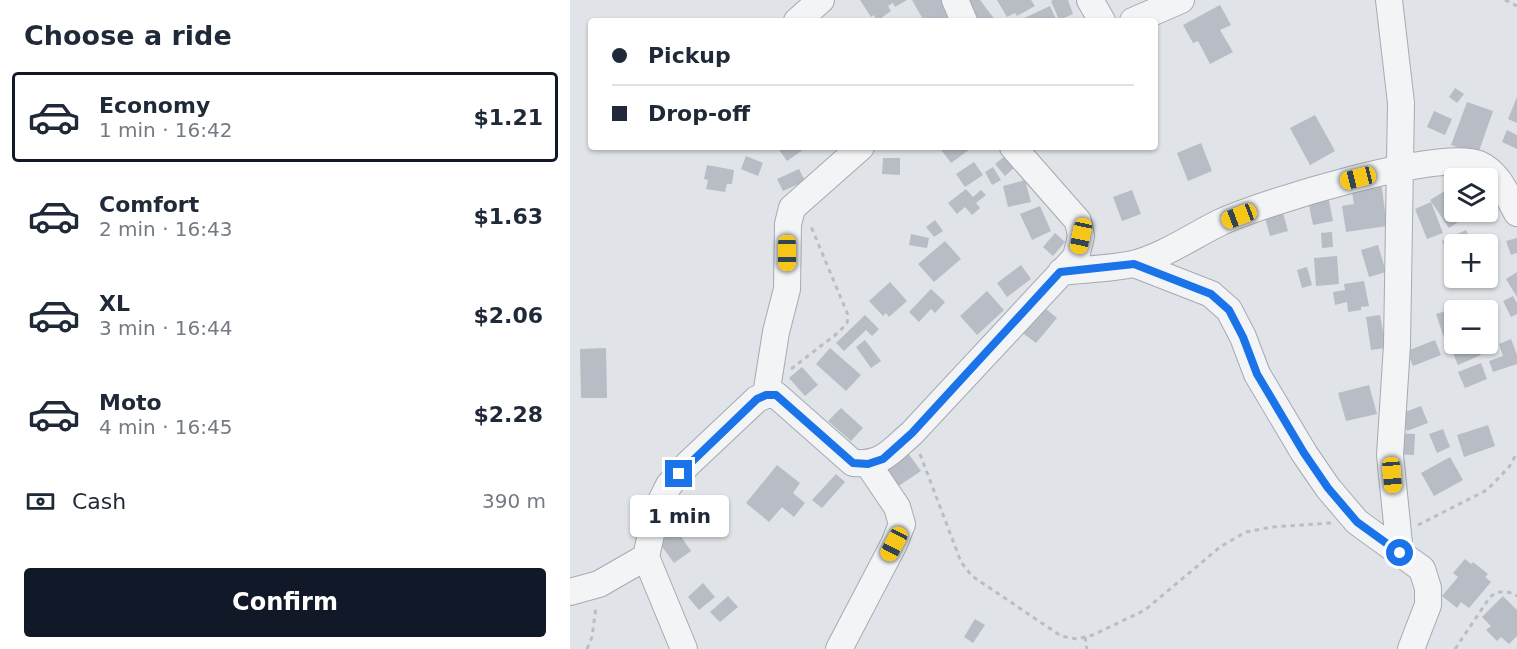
<!DOCTYPE html>
<html lang="en">
<head>
<meta charset="utf-8">
<style>
  :root { --surface:#fff; --page:#f2f2f3; --text:#1f2937; --muted:#747a83; --line:#e0e1e3; --accent:#111827 }
  body { margin:0; font-family:"DejaVu Sans",sans-serif; background:var(--page); color:var(--text); height:100vh; display:flex; flex-direction:column; font-size:22px; white-space:nowrap }
  * { box-sizing:border-box; margin:0 }
  p { font-size:20px; color:var(--muted) }
  .icon { flex:none; width:33px; height:33px; fill:none; stroke:currentColor; stroke-width:2; stroke-linecap:round; stroke-linejoin:round }
  .map { position:relative; flex:1; overflow:hidden }
  .side { display:flex; flex-direction:column; background:var(--surface); width:570px }
  .side>* { flex:none }
  .guide { position:absolute; left:18px; top:18px; width:570px; height:132px; border-radius:6px; box-shadow:0 2px 4px #0004; display:grid; align-content:center; height:132px; padding:0 24px; background:var(--surface) }
  .fabs { position:absolute; left:874px; top:168px; display:grid; gap:12px }
  .fabs a { display:grid; place-items:center; width:54px; height:54px; border-radius:6px; background:var(--surface); box-shadow:0 2px 4px #0004; font-size:30px }
  .end { position:absolute; width:27px; height:27px; margin:-14px; border:8px solid #1a73e8; background:#fff; box-shadow:0 0 0 3px #fff }
  .from { border-radius:50% }
  .bubble { position:absolute; height:42px; border-radius:6px; background:var(--surface); box-shadow:0 2px 4px #0004; font-size:20px; font-weight:800; line-height:42px; text-align:center }
  .car { position:absolute; width:18px; height:36px; margin:-18px -9px; border-radius:8px; box-shadow:0 0 4px 2px #0007; background:linear-gradient(#f5c518 24%,#345 0 40%,#f5c518 0 76%,#345 0 86%,#f5c518 0) }
  .guide b { display:flex; align-items:center; gap:21px; height:57px; font-size:22px }
  .guide b+b { border-top:2px solid var(--line) }
  .guide i { width:15px; height:15px; background:var(--text) }
  ul { padding:0; list-style:none }
  li { display:flex; align-items:center; gap:18px; height:90px; margin:0 12px 9px; padding:0 12px; border:3px solid transparent; border-radius:6px }
  li div { flex:1 }
  li b { display:block; font-size:22px }
  li em { font-style:normal; font-weight:800 }
  li.selected { border-color:var(--accent) }
  li>.icon { width:54px; height:54px; stroke-width:1.5 }
  h2 { padding:0 24px; font-size:27px; line-height:72px }
  .pay { display:flex; align-items:center; gap:15px; height:66px; padding:0 24px; font-size:22px }
  .pay p { margin-inline-start:auto }
  .cta { display:flex; gap:12px; margin-top:auto; padding:12px 24px }
  .cta a { flex:1; height:69px; border-radius:6px; background:var(--accent); color:#fff; font-size:24px; font-weight:800; line-height:69px; text-align:center }
  main { display:flex; flex:1; min-height:0 }
  .map>svg:first-child { display:block }
  .building { fill:#b8bcc4 }
  .lines { fill:none; stroke-linecap:round; stroke-linejoin:round }
  .minor-casing { stroke:#a6aab1; stroke-width:28 }
  .path { stroke:#bbbdc2; stroke-width:3; stroke-dasharray:4.5 4.5; stroke-linecap:butt }
  .minor { stroke:#f3f4f6; stroke-width:26 }
  .route { stroke:#1a73e8; stroke-width:8 }
</style>
</head>
<body>
<main>
<section class="side">
<h2>Choose a ride</h2>
<ul>
<li class="selected"><svg class="icon" aria-label="car" viewBox="0 0 24 24"><path d="M5 17H2v-5l4-1 3-4h7l3 4 3 1v5h-3M9 17h6M6 11h13"/><circle cx="7" cy="17" r="2"/><circle cx="17" cy="17" r="2"/></svg><div><b>Economy</b><p>1 min · 16:42</p></div><em>$1.21</em></li>
<li><svg class="icon" aria-label="car" viewBox="0 0 24 24"><path d="M5 17H2v-5l4-1 3-4h7l3 4 3 1v5h-3M9 17h6M6 11h13"/><circle cx="7" cy="17" r="2"/><circle cx="17" cy="17" r="2"/></svg><div><b>Comfort</b><p>2 min · 16:43</p></div><em>$1.63</em></li>
<li><svg class="icon" aria-label="car" viewBox="0 0 24 24"><path d="M5 17H2v-5l4-1 3-4h7l3 4 3 1v5h-3M9 17h6M6 11h13"/><circle cx="7" cy="17" r="2"/><circle cx="17" cy="17" r="2"/></svg><div><b>XL</b><p>3 min · 16:44</p></div><em>$2.06</em></li>
<li><svg class="icon" aria-label="car" viewBox="0 0 24 24"><path d="M5 17H2v-5l4-1 3-4h7l3 4 3 1v5h-3M9 17h6M6 11h13"/><circle cx="7" cy="17" r="2"/><circle cx="17" cy="17" r="2"/></svg><div><b>Moto</b><p>4 min · 16:45</p></div><em>$2.28</em></li>
</ul>
<div class="pay"><svg class="icon" aria-label="cash" viewBox="0 0 24 24"><path d="M3 7h18v10H3z"/><circle cx="12" cy="12" r="2"/></svg>Cash<p>390 m</p></div>
<div class="cta"><a>Confirm</a></div>
</section>
<div class="map">
<svg width="947" height="649" viewBox="0 0 947 649">
  <rect width="100%" height="100%" fill="#e0e3e7"/>
  <path class="building" d="M 290,0 L 337,0 L 325,7 L 323,3 L 318,6 L 321,11 L 307,21 L 304,15 L 301,17 Z
    M 342,0 L 374,0 L 387,21 L 354,21 Z
    M 399,0 L 410,0 L 426,21 L 409,21 L 395,3 Z
    M 427,0 L 461,0 L 465,6 L 447,16 L 445,13 L 437,17 Z
    M 483,0 L 498,0 L 503,14 L 489,20 L 481,1 Z
    M 650,5 L 661,25 L 650,30 L 663,52 L 640,64 L 628,41 L 623,43 L 613,25 Z
    M 480,6 L 487,21 L 454,21 L 452,19 Z
    M 885,88 L 894,94 L 887,103 L 879,97 Z
    M 947,97 L 947,123 L 938,119 Z
    M 897,102 L 923,111 L 908,154 L 881,145 Z
    M 864,111 L 882,119 L 875,135 L 857,127 Z
    M 745,115 L 765,151 L 740,165 L 720,128 Z
    M 937,130 L 947,135 L 947,149 L 932,142 Z
    M 631,143 L 642,171 L 618,181 L 607,153 Z
    M 207,147 L 237,147 L 217,161 Z
    M 369,147 L 403,147 L 381,163 Z
    M 176,156 L 193,163 L 188,176 L 171,169 Z
    M 435,156 L 445,167 L 435,176 L 425,164 Z
    M 313,158 L 330,158 L 330,175 L 312,174 Z
    M 404,162 L 413,175 L 395,187 L 386,174 Z
    M 137,165 L 164,170 L 162,184 L 157,184 L 155,192 L 136,189 L 138,180 L 134,179 Z
    M 423,167 L 431,180 L 422,185 L 415,172 Z
    M 229,169 L 235,181 L 213,191 L 207,179 Z
    M 455,180 L 461,202 L 438,207 L 433,186 Z
    M 811,182 L 817,226 L 776,232 L 772,206 L 784,204 L 781,186 Z
    M 396,189 L 403,197 L 411,190 L 416,195 L 406,203 L 410,208 L 402,215 L 395,207 L 387,214 L 378,203 Z
    M 878,189 L 885,199 L 885,212 L 893,212 L 896,217 L 879,228 L 860,200 Z
    M 562,190 L 571,214 L 552,221 L 543,197 Z
    M 758,196 L 763,221 L 743,225 L 738,200 Z
    M 861,202 L 873,233 L 857,239 L 845,209 Z
    M 470,206 L 481,231 L 462,240 L 450,214 Z
    M 711,206 L 718,231 L 700,236 L 693,211 Z
    M 365,220 L 373,231 L 364,237 L 356,227 Z
    M 896,230 L 903,244 L 885,244 L 885,268 L 872,241 Z
    M 762,232 L 763,247 L 752,248 L 751,233 Z
    M 485,233 L 495,242 L 483,256 L 473,247 Z
    M 341,234 L 359,238 L 357,248 L 339,245 Z
    M 947,238 L 947,253 L 941,255 L 936,241 Z
    M 375,241 L 391,259 L 364,282 L 348,264 Z
    M 808,245 L 816,272 L 799,277 L 791,250 Z
    M 767,256 L 769,284 L 746,286 L 744,258 Z
    M 451,265 L 461,279 L 437,297 L 427,283 Z
    M 737,267 L 742,285 L 732,288 L 727,270 Z
    M 947,272 L 947,297 L 936,279 Z
    M 794,281 L 799,306 L 791,307 L 791,310 L 778,312 L 777,302 L 765,305 L 763,292 L 775,290 L 774,284 Z
    M 320,282 L 337,301 L 319,317 L 316,313 L 313,316 L 299,301 Z
    M 361,289 L 375,302 L 365,313 L 361,309 L 349,322 L 339,312 Z
    M 417,291 L 434,310 L 407,335 L 390,316 Z
    M 943,296 L 947,303 L 947,314 L 941,317 L 933,301 Z
    M 471,305 L 487,318 L 466,343 L 450,331 Z
    M 882,309 L 885,319 L 885,334 L 874,338 L 866,314 Z
    M 295,315 L 309,329 L 302,336 L 296,330 L 274,351 L 266,343 Z
    M 810,315 L 816,348 L 801,350 L 796,317 Z
    M 885,339 L 885,344 L 906,344 L 911,355 L 888,365 L 878,342 Z
    M 941,339 L 947,355 L 947,364 L 923,372 L 919,361 L 933,356 L 929,344 Z
    M 295,340 L 311,361 L 301,368 L 286,347 Z
    M 865,340 L 871,355 L 843,366 L 837,351 Z
    M 36,348 L 37,398 L 11,398 L 10,349 Z
    M 260,348 L 291,375 L 276,391 L 246,364 Z
    M 911,363 L 917,379 L 895,388 L 888,372 Z
    M 232,367 L 248,385 L 235,396 L 219,378 Z
    M 799,385 L 807,414 L 776,421 L 768,393 Z
    M 851,406 L 858,423 L 837,431 L 830,414 Z
    M 271,408 L 293,428 L 281,441 L 258,421 Z
    M 918,425 L 925,446 L 894,457 L 887,435 Z
    M 873,429 L 880,447 L 867,453 L 859,434 Z
    M 824,433 L 845,434 L 844,455 L 823,454 Z
    M 338,453 L 351,471 L 324,489 L 312,470 Z
    M 880,457 L 893,480 L 864,496 L 851,473 Z
    M 207,465 L 230,483 L 223,493 L 235,503 L 224,517 L 212,507 L 199,522 L 176,503 Z
    M 266,474 L 275,482 L 252,508 L 242,500 Z
    M 105,528 L 121,551 L 104,563 L 88,541 Z
    M 895,559 L 901,564 L 903,562 L 918,574 L 915,577 L 921,582 L 899,608 L 891,602 L 887,608 L 872,596 L 888,577 L 883,573 Z
    M 133,583 L 145,597 L 129,610 L 118,597 Z
    M 158,596 L 168,607 L 150,622 L 140,612 Z
    M 933,596 L 947,610 L 947,636 L 939,644 L 931,637 L 927,641 L 916,630 L 921,626 L 912,617 Z
    M 405,619 L 415,625 L 403,643 L 394,637 Z"/>
  <g class="lines">
    <g class="minor-casing">
      <path id="minor" d="M 385,0 L 394,21
        M 520,0 L 532,21
        M 819,0 L 831,103 L 827,345 L 820,455 L 830,553
        M 227,21 L 251,0
        M 563,21 L 611,0
        M 564,264 L 641,294 L 659,310 L 673,337 L 687,374 L 734,453 L 758,488 L 787,522 L 852,569 L 858,588 L 858,605 L 841,649
        M 491,272 C 514,269 540,269 563,264 C 592,257 623,236 649,223 C 691,203 870,148 909,164 C 929,173 937,195 947,213
        M 196,395 L 206,332 L 217,289 L 218,224 L 222,208 L 291,147
        M 76,557 L 114,649
        M 0,592 L 29,584 L 76,557 L 86,511 L 99,485 L 118,464 L 187,399 L 196,395 L 206,395 L 283,463 C 313,465 321,451 342,433 L 506,257 L 511,236 L 508,221 L 443,147
        M 269,649 L 324,544 L 332,524 L 327,507 L 298,464"/>
    </g>
    <path class="path" d="M 935,0 L 947,6
      M 221,369 L 269,332 L 277,323 L 278,315 L 240,224
      M 350,454 L 391,562 L 402,576 L 491,636 L 507,639 L 523,635 L 575,610 L 650,547 L 676,532 L 702,527 L 761,523
      M 848,525 L 917,490 L 939,467 L 947,453
      M 515,637 L 517,649
      M 17,649 L 22,637 L 26,607
      M 885,649 L 920,597 C 929,590 937,590 947,596"/>
    <use href="#minor" class="minor"/>
  </g>
  <g class="lines">
    <path class="route" d="M 109,474 L 187,399 L 196,395 L 206,395 L 283,463 L 298,464 L 313,459 L 342,433 L 490,272 L 564,264 L 641,294 L 659,310 L 673,337 L 687,374 L 734,453 L 758,488 L 787,522 L 830,553"/>
  </g>
</svg>
<div class="fabs">
<a><svg class="icon" aria-label="layers" viewBox="0 0 24 24"><path d="M12 4l9 5-9 5-9-5zM3 14l9 5 9-5"/></svg></a>
<a>+</a>
<a>−</a>
</div>
<i class="end from" style="left:830px;top:553px"></i>
<i class="end" style="left:109px;top:474px"></i>
<div class="bubble" style="left:60px;top:495px;width:99px">1 min</div>
<i class="car" style="left:788px;top:178px;rotate:256deg"></i>
<i class="car" style="left:669px;top:216px;rotate:249deg"></i>
<i class="car" style="left:511px;top:236px;rotate:192deg"></i>
<i class="car" style="left:217px;top:253px;rotate:180deg"></i>
<i class="car" style="left:822px;top:475px;rotate:175deg"></i>
<i class="car" style="left:324px;top:544px;rotate:208deg"></i>
<div class="guide">
<b><i class="from"></i>Pickup</b>
<b><i></i>Drop-off</b>
</div>
</div>
</main>
</body>
</html>
